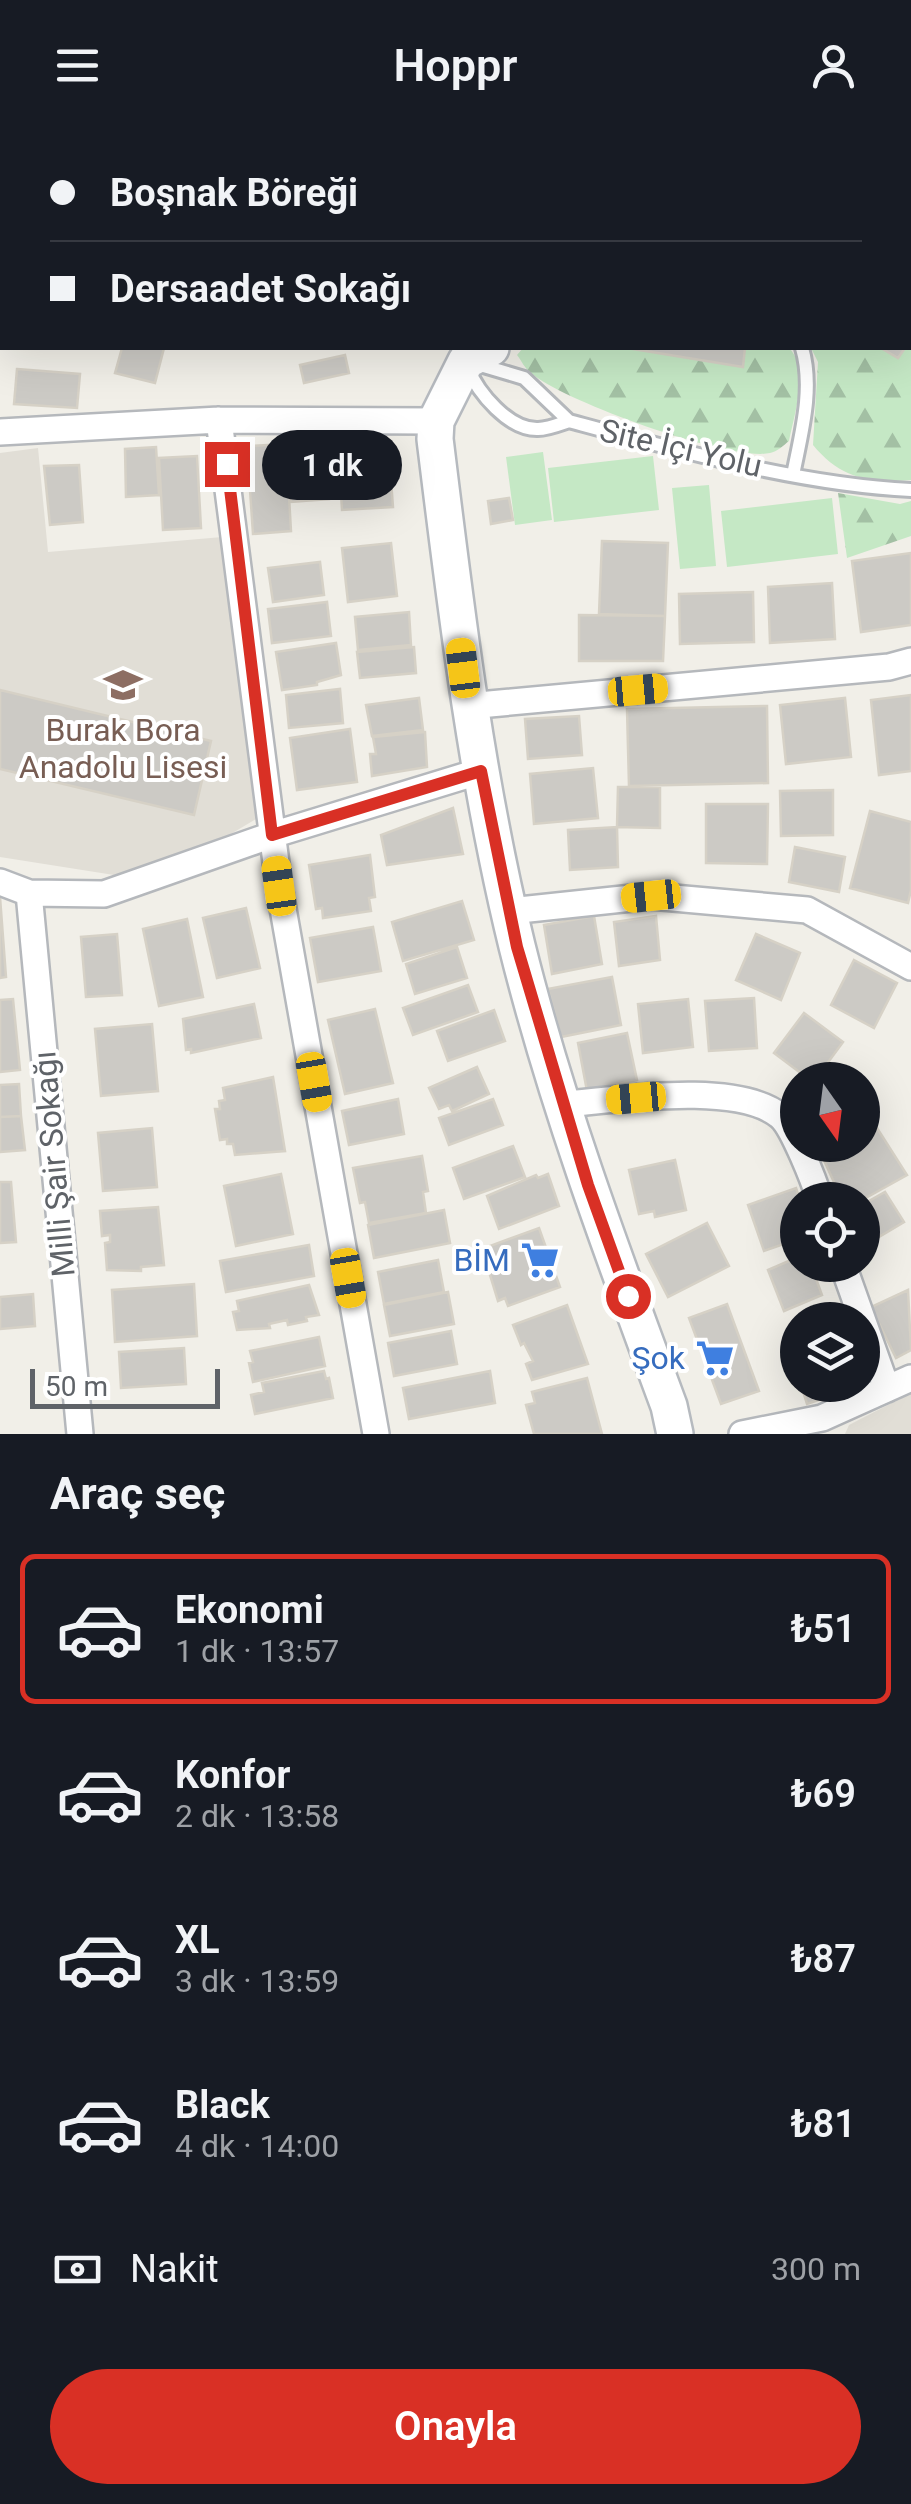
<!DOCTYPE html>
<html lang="tr">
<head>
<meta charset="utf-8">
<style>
  :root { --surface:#171b24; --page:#20242c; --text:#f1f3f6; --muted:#9ea1a6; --line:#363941; --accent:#d93025 }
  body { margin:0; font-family:Roboto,sans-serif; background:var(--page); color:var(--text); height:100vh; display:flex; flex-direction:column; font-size:38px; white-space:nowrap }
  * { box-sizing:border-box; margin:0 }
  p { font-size:32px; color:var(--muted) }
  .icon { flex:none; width:55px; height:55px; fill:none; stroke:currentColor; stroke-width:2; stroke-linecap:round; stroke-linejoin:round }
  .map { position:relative; height:1304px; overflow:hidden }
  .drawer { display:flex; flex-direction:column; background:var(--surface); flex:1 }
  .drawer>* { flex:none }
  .guide { position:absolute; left:0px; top:0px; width:912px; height:220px; box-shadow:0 10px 40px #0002; display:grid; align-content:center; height:220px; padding:0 50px; background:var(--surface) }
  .needle { width:65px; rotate:166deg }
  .fabs { position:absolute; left:780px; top:932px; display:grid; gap:20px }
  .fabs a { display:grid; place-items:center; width:100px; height:100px; border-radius:50%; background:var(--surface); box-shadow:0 10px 40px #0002; font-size:50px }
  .scale { position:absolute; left:30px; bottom:25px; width:190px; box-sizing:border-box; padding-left:10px; border:5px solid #5f6368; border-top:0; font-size:28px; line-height:35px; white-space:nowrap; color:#5f6368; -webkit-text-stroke:8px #fff; paint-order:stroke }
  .end { position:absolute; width:45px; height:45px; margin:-22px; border:12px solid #d93025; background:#fff; box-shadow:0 0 0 5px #fff }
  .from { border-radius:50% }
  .bubble { position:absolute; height:70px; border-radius:35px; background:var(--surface); box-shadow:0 10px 40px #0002; font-size:32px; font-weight:600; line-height:70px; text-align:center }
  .car { position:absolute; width:30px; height:60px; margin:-30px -15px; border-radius:12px; box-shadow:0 0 8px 2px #0007; background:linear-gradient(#f5c518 24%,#345 0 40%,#f5c518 0 76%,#345 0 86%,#f5c518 0) }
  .guide b { display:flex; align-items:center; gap:35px; height:95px; font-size:38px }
  .guide b+b { border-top:2px solid var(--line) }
  .guide i { width:25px; height:25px; background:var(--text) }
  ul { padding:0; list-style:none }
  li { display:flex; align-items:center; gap:30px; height:150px; margin:0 20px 15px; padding:0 30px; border:5px solid transparent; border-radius:15px }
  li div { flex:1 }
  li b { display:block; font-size:38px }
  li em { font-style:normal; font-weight:600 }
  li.active { border-color:var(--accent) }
  li>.icon { width:90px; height:90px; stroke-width:1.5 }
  h2 { padding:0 50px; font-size:45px; line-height:120px }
  .pay { display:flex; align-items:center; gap:25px; height:110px; padding:0 50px; font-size:38px }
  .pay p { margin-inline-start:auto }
  .action { display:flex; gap:20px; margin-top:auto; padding:20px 50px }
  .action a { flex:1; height:115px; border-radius:60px; background:var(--accent); color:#fff; font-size:40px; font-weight:600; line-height:115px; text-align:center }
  header { display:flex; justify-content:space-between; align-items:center; height:130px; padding:0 50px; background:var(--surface); font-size:45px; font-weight:600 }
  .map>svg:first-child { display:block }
  .education { fill:#e1ded6 }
  .green { fill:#c5e8c5 }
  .forest { fill:url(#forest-firs) }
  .building { fill:#cccac5; stroke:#d6d1c6; stroke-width:2.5 }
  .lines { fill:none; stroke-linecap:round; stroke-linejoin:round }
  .lane-casing { stroke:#b5b8bc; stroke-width:18 }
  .street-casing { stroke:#b5b8bc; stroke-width:30 }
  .secondary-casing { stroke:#b6babf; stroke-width:40 }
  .lane { stroke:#fff; stroke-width:12 }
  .street { stroke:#fff; stroke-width:25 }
  .secondary { stroke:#fff; stroke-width:35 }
  .route { stroke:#d93025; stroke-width:12 }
  .labels { text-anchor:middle; stroke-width:8; stroke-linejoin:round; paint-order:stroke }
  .street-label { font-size:32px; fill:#5f6368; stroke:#fff }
  .education-label { font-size:32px; fill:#785e54; stroke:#fff }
  .shop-label { font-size:32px; fill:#366cbe; stroke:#fff; text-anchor:end }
</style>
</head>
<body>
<header><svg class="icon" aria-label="menu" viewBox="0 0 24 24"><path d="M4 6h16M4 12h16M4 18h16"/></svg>Hoppr<svg class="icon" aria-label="person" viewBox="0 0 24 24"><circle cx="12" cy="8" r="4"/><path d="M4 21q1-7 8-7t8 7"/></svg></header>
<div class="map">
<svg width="911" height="1304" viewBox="0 0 911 1304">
  <defs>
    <pattern id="forest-firs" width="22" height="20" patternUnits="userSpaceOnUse" patternTransform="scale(2.5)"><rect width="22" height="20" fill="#c5e8c5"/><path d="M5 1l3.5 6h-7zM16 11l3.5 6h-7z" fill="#a3c0a4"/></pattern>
  </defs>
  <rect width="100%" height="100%" fill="#f1efe8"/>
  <path class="education" d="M 38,318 L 48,422 L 234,406 L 256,689 L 209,717 L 114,745 L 0,727 L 0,323 Z
    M 911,1263 L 911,1304 L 845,1304 L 849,1295 Z"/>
  <path class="green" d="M 93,0 L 269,0 L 92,2 Z
    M 543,322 L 552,390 L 515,395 L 506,327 Z
    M 653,326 L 659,380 L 554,392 L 548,338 Z
    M 709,355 L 716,436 L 680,439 L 672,358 Z
    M 832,368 L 838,424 L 727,437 L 721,381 Z"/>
  <path class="forest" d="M 746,0 L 911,0 L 911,86 L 910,2 L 744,2 Z
    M 911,139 L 911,350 C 870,354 840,348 813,315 L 818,232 L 811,218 L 910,218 Z
    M 523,218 L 789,218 C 810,239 794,285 789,311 C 784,315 777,322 770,323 C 731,332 563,271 531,243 C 525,239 521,230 517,225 Z
    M 838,363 L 900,374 L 911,371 L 911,406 L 847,428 Z"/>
  <path class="building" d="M 506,0 L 580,0 L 504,2 Z
    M 2,106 L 2,169 L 0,168 Z
    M 122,218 L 164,218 L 155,253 L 115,243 Z
    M 627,218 L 745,218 L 743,237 Z
    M 881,218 L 905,218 L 898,228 Z
    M 345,225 L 349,243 L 304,253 L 300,235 Z
    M 17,239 L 80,244 L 77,278 L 14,274 Z
    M 324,310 L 329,369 L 291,372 L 286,314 Z
    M 388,310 L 393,377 L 342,380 L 338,313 Z
    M 286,314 L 291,401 L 253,404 L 247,316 Z
    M 156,317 L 159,365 L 126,367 L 125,319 Z
    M 197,326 L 201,398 L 163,400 L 159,328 Z
    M 79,335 L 83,392 L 50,395 L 44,336 Z
    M 509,368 L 513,390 L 491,394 L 488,371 Z
    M 602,411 L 668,413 L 665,486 L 599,484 Z
    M 391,413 L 397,466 L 348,472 L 342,418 Z
    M 911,423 L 911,495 L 861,502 L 852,431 Z
    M 320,432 L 324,465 L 273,472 L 268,438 Z
    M 832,453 L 835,509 L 770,513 L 768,457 Z
    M 753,462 L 754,512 L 680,514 L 679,464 Z
    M 327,472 L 331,506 L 272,513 L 268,479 Z
    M 409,482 L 411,515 L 358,520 L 355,487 Z
    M 579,485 L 665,486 L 663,531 L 579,531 Z
    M 336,513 L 341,545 L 317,552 L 317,555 L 282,560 L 276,522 Z
    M 414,517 L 416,543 L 360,548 L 357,522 Z
    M 340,559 L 343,593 L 289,598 L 286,565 Z
    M 0,560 L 211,611 L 194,685 L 0,639 Z
    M 911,565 L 911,641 L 879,645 L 871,570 Z
    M 419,568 L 423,600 L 372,606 L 366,575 Z
    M 845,568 L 851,627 L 786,634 L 780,575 Z
    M 767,576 L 768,653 L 629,656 L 627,579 Z
    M 579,586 L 582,625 L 528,629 L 525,589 Z
    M 350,599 L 357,652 L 297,660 L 290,608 Z
    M 425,602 L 427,637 L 372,646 L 370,624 L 376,624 L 373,607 Z
    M 593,638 L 598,688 L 534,694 L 530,644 Z
    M 618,657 L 660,657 L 660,698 L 617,697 Z
    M 833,660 L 833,705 L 781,706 L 780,661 Z
    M 706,674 L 768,674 L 767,734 L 706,733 Z
    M 453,678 L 463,724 L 387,735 L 381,705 Z
    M 870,681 L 911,692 L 911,760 L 908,773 L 850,758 Z
    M 617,697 L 618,737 L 570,740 L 568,700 Z
    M 795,717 L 845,727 L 839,762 L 789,752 Z
    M 370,725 L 375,767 L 369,768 L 371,781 L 323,788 L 322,778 L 316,779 L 309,735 Z
    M 0,767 L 6,847 L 0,848 Z
    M 462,771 L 474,810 L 403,831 L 392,792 Z
    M 246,778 L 260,838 L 217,848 L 203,788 Z
    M 594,786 L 602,834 L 552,844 L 544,795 Z
    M 656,786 L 660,830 L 619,836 L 614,792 Z
    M 187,789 L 203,867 L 159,876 L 143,799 Z
    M 373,797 L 381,841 L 318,852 L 310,808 Z
    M 117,804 L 122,865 L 86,867 L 81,807 Z
    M 756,804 L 800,823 L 781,870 L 736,850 Z
    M 457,817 L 467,848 L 415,864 L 406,834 Z
    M 854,830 L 897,853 L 874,898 L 831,875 Z
    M 612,847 L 621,895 L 561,907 L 548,859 Z
    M 468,855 L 478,882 L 413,905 L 403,878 Z
    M 754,868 L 757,918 L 709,921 L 705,871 Z
    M 13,869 L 20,940 L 0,942 L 0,870 Z
    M 688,869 L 693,917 L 643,923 L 638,874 Z
    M 254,874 L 261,908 L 191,923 L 191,919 L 186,920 L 183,889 Z
    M 375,879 L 393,953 L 345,964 L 328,890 Z
    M 494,880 L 505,911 L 448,931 L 437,901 Z
    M 804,883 L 843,912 L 815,950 L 810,950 L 774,923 Z
    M 152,894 L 158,961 L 101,966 L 95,899 Z
    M 627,903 L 637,950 L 587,961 L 578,913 Z
    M 477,937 L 489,964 L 452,981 L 449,975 L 439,979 L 429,958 Z
    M 273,947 L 285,1021 L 235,1025 L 233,1014 L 227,1014 L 227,1009 L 220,1010 L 215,979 L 220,979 L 219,971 L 225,970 L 223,958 Z
    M 19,954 L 21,986 L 0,987 L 0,955 Z
    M 398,969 L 404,1004 L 349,1015 L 342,981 Z
    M 493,969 L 503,995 L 449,1015 L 439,988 Z
    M 21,986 L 25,1020 L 0,1022 L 0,987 Z
    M 152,998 L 157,1057 L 103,1061 L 98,1003 Z
    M 877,998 L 907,1045 L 862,1070 L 842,1070 L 823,1028 L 846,1015 L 862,1015 L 862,1006 Z
    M 513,1016 L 525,1047 L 464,1069 L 453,1038 Z
    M 422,1026 L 428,1061 L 423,1062 L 426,1083 L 369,1093 L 365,1072 L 360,1073 L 353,1038 Z
    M 675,1030 L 686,1080 L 655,1087 L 654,1081 L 639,1084 L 629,1040 Z
    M 281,1044 L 293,1104 L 236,1116 L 224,1056 Z
    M 548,1044 L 559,1076 L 499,1099 L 487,1066 L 536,1045 L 538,1048 Z
    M 0,1052 L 11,1052 L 16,1112 L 0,1113 Z
    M 796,1058 L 800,1070 L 798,1109 L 764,1121 L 748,1075 Z
    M 885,1062 L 904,1092 L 862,1117 L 862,1075 Z
    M 158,1077 L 164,1135 L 141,1137 L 141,1141 L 107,1140 L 105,1113 L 110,1112 L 110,1105 L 102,1106 L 100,1081 Z
    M 444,1080 L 450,1113 L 374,1128 L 368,1095 Z
    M 707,1093 L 729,1136 L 668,1167 L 646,1124 Z
    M 539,1098 L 560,1157 L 508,1176 L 505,1168 L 498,1171 L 482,1119 Z
    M 309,1115 L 314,1146 L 226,1162 L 220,1131 Z
    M 798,1127 L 798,1135 L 811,1135 L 822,1165 L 784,1181 L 768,1140 Z
    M 438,1130 L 444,1162 L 384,1174 L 378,1142 Z
    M 194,1154 L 197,1206 L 115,1212 L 112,1160 Z
    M 309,1155 L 319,1185 L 306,1187 L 307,1191 L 288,1195 L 287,1190 L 269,1194 L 270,1198 L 237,1200 L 233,1182 L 239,1181 L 237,1171 Z
    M 908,1160 L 911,1220 L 896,1228 L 871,1177 Z
    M 448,1162 L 454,1194 L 390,1206 L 384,1175 Z
    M 33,1164 L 35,1196 L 0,1199 L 0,1167 Z
    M 727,1174 L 759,1261 L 721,1274 L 689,1188 Z
    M 567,1175 L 588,1234 L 532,1250 L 526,1234 L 533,1231 L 524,1213 L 521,1215 L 513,1195 Z
    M 451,1201 L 457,1234 L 394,1246 L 388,1213 Z
    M 319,1207 L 325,1236 L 253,1252 L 249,1233 L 253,1232 L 250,1221 Z
    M 798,1211 L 798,1245 L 787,1215 Z
    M 184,1218 L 186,1254 L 121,1258 L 119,1222 Z
    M 862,1230 L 870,1253 L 807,1274 L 801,1255 L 862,1255 Z
    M 324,1241 L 326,1249 L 329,1248 L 333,1268 L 255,1284 L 251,1265 L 264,1262 L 262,1253 Z
    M 490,1241 L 495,1273 L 409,1289 L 403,1258 Z
    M 587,1248 L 602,1304 L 534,1304 L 526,1275 L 535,1273 L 532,1262 Z"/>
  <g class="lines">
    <g class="lane-casing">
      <path id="lane" d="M 63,2 L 63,0
        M 910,108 L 911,109
        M 477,234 L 524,248 L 569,291
        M 468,238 C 478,263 509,300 538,299 C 548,299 560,294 569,291 C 676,320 801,355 911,360
        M 793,345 C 801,304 814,259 802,218"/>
    </g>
    <g class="street-casing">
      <path id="street" d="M 219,290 L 279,756 L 376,1304
        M 0,302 L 219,290 L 436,291
        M 468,576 L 889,537 L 911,531
        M 0,752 L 29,763 L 104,764 L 272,705 L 481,641
        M 29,763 L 80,1304
        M 510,781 L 651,766 L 807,780 L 911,837
        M 564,974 C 617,970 737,951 780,986 C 793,997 814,1051 820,1070
        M 843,1135 L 887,1259
        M 742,1304 L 822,1288 L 911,1248"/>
    </g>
    <g class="secondary-casing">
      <path id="secondary" d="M 602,2 L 604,0
        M 632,2 L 634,0
        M 679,2 L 682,0
        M 708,2 L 711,0
        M 491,218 L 466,231 L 436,291 L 435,309 C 456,480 476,649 517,816 C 556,973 613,1125 669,1276 L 675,1304"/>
    </g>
    <use href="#lane" class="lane"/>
    <use href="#street" class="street"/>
    <use href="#secondary" class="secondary"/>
  </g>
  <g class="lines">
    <path class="route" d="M 227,334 L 272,705 L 481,641 L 517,817 L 588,1055 L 628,1166"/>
  </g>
  <defs>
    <g id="school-bare" transform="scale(3)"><path d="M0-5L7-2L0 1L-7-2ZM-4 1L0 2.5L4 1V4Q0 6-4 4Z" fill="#8d6e63" stroke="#fff" stroke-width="2.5" paint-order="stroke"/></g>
    <g id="supermarket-bare" transform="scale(3)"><path d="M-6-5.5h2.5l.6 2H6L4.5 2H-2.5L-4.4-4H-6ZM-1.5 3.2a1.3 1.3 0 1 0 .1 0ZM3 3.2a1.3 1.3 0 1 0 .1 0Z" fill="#3f7fe0" stroke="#fff" stroke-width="2.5" paint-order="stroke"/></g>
  </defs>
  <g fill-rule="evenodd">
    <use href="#school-bare" x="123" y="555"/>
    <use href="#supermarket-bare" x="540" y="1130"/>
    <use href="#supermarket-bare" x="715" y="1228"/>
  </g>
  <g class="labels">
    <g class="street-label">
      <text transform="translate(681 318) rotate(13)" y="11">Site İçi Yolu</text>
      <text transform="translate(54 1034) rotate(-95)" y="11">Milli Şair Sokağı</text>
    </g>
    <g class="education-label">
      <text x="123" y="611">Burak Bora<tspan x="123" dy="37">Anadolu Lisesi</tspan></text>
    </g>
    <g class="shop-label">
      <text x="510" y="1141">BİM</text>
      <text x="685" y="1239">Şok</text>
    </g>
  </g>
</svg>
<div class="fabs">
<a><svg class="needle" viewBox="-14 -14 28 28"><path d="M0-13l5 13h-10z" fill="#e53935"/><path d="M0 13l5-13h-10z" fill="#9ea1a6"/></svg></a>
<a><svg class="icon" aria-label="locate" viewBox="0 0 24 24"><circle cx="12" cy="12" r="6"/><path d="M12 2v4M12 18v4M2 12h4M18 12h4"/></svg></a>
<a><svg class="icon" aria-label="layers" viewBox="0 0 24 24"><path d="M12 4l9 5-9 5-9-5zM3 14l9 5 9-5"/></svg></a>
</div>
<div class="scale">50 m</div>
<i class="end from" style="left:628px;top:1166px"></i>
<i class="end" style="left:227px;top:334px"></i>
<div class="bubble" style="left:262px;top:300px;width:140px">1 dk</div>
<i class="car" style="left:463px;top:538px;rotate:353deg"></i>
<i class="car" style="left:638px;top:560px;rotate:85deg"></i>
<i class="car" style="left:279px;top:756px;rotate:352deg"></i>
<i class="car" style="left:651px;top:766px;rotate:264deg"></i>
<i class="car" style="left:314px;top:952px;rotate:170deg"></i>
<i class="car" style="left:636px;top:968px;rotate:265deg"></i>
<i class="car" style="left:348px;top:1148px;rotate:170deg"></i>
<div class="guide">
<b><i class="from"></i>Boşnak Böreği</b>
<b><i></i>Dersaadet Sokağı</b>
</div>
</div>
<section class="drawer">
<h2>Araç seç</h2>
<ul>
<li class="active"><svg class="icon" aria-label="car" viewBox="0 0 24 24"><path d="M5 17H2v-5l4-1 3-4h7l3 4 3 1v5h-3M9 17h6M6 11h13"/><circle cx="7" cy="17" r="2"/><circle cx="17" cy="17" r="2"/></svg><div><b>Ekonomi</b><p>1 dk · 13:57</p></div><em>₺51</em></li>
<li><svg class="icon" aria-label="car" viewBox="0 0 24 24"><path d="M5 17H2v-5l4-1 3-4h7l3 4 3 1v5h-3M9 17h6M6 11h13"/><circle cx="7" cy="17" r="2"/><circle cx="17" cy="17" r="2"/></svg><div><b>Konfor</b><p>2 dk · 13:58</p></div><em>₺69</em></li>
<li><svg class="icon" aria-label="car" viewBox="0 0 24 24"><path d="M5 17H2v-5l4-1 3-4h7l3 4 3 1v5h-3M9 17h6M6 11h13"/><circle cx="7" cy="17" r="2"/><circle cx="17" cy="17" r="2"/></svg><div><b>XL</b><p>3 dk · 13:59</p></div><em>₺87</em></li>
<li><svg class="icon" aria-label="car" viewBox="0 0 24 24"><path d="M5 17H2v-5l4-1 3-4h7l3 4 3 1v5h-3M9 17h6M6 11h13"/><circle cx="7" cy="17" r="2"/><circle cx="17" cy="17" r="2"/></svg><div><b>Black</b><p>4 dk · 14:00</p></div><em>₺81</em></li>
</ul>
<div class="pay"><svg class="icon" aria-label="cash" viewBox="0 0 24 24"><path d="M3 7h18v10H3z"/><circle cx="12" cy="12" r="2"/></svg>Nakit<p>300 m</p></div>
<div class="action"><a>Onayla</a></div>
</section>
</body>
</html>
